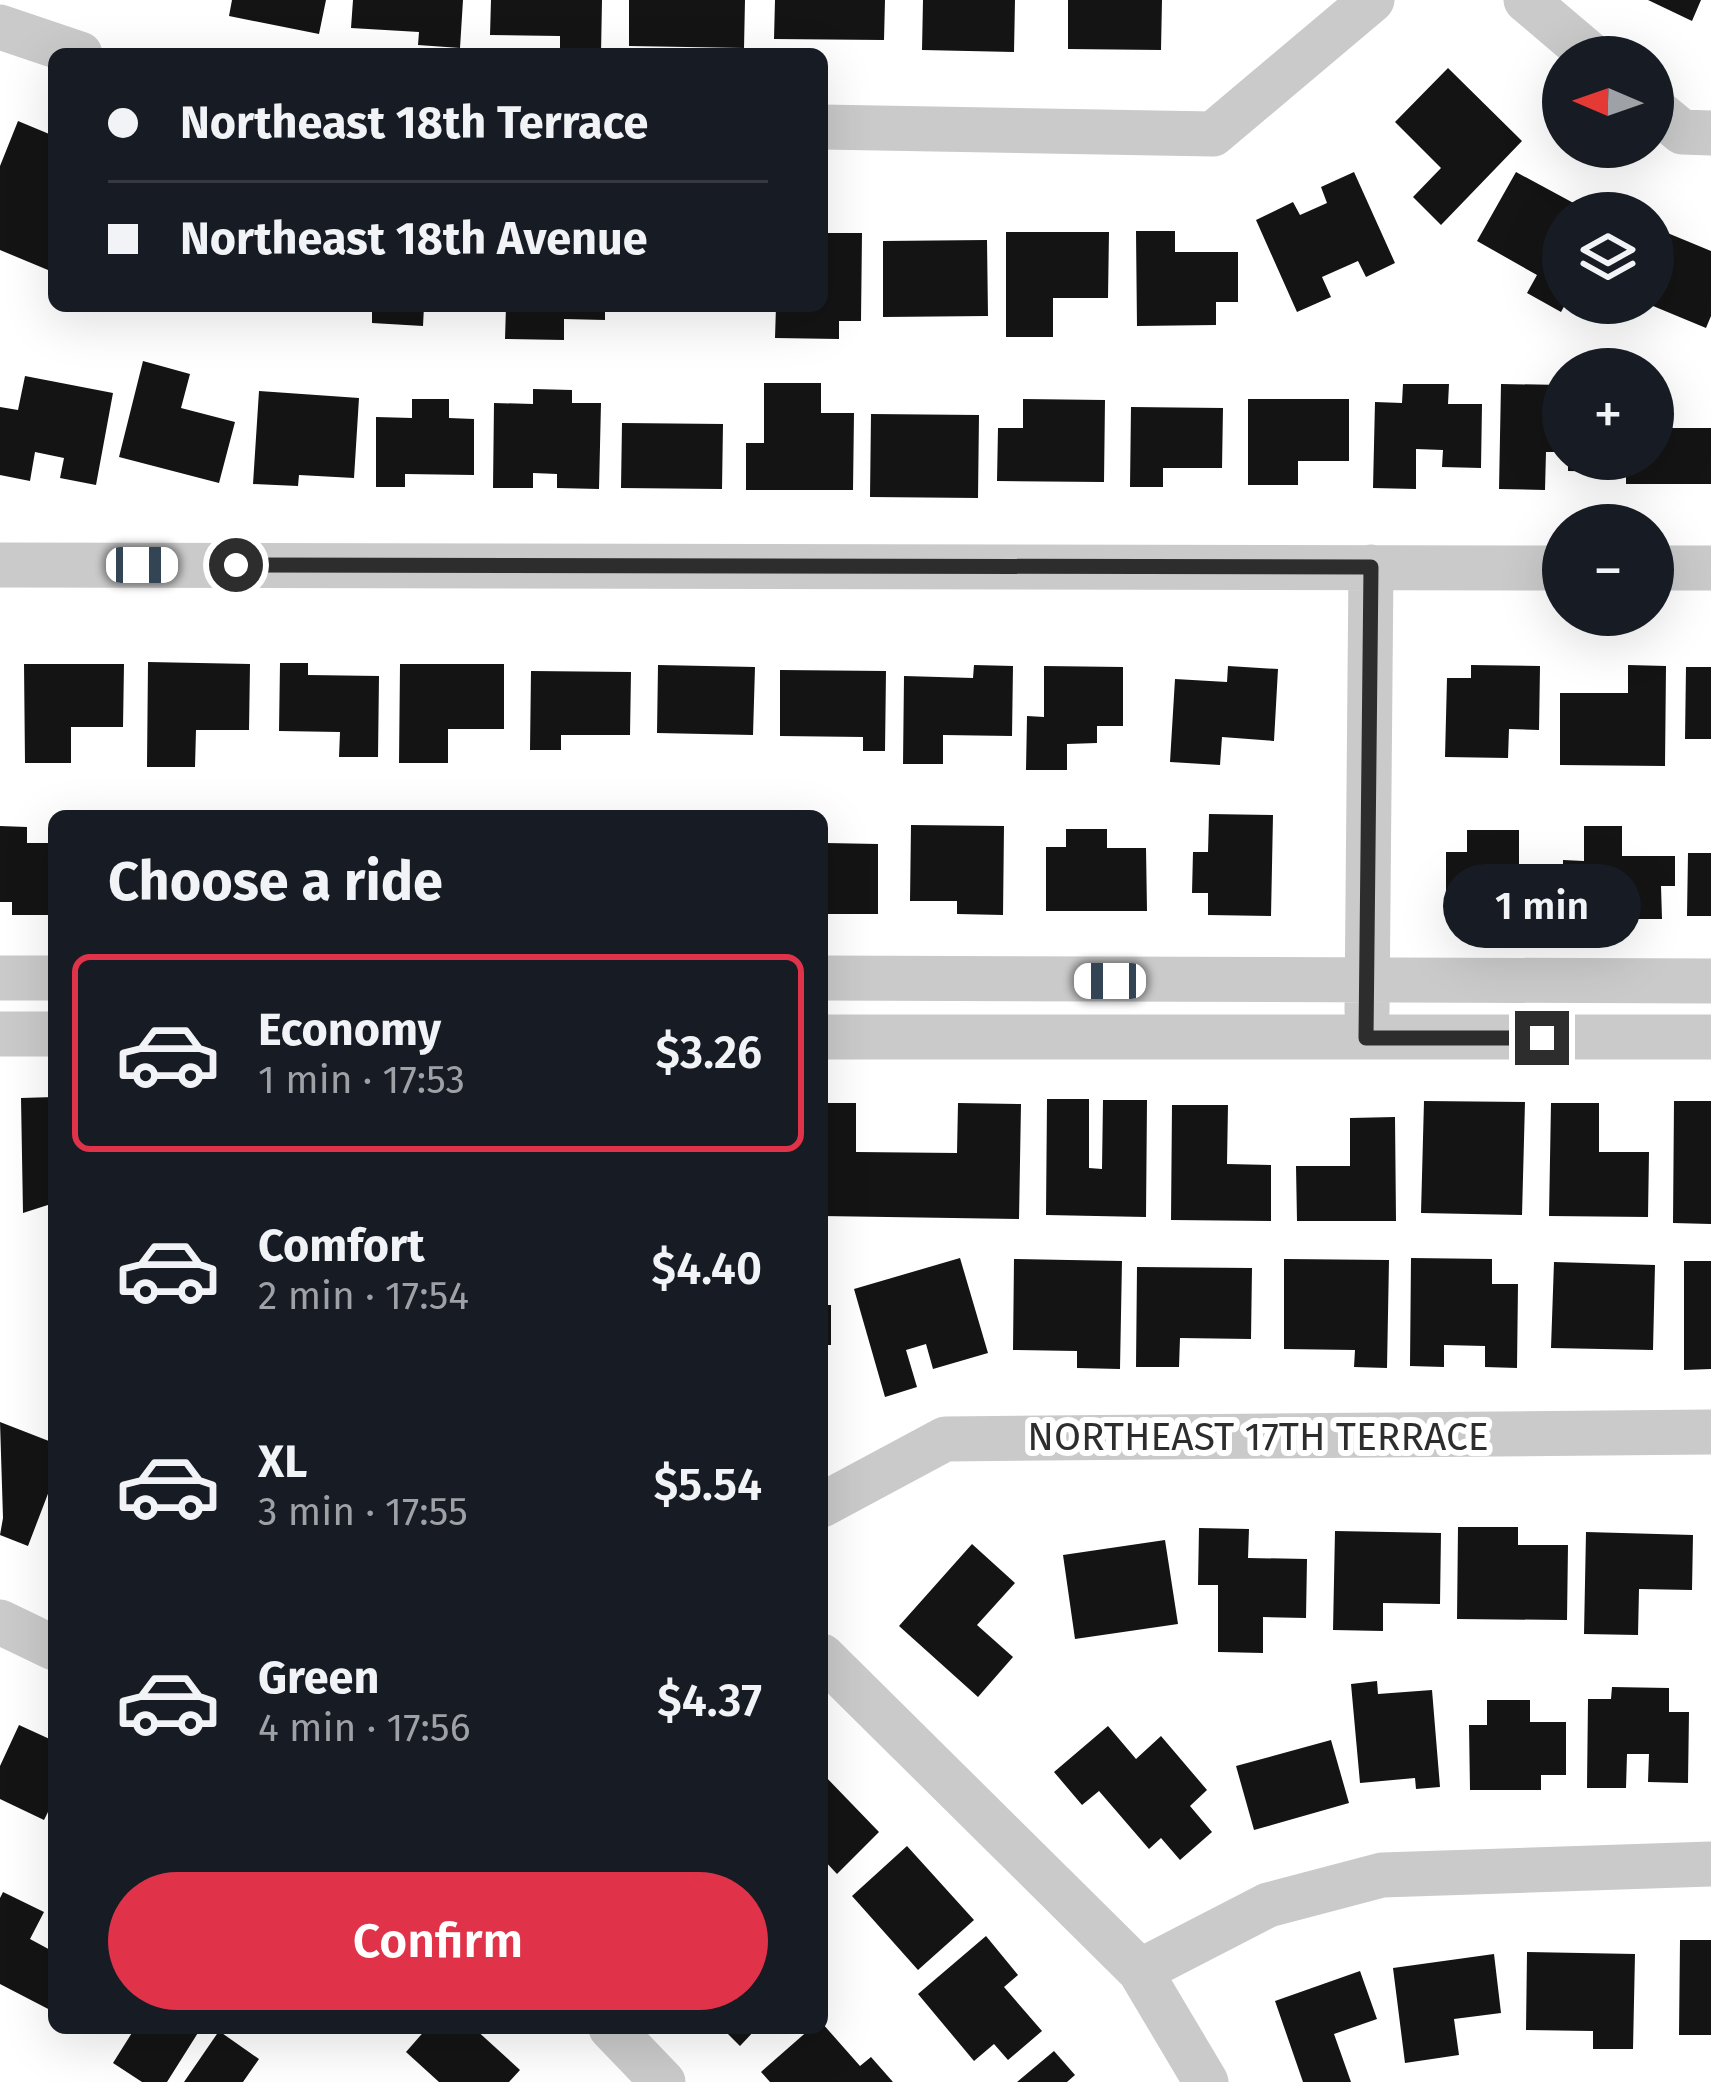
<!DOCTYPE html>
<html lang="en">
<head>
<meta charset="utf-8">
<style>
  :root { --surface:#171b24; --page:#242831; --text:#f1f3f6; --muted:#9ea1a6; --line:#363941; --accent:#e0334a }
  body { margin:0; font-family:"Fira Sans",sans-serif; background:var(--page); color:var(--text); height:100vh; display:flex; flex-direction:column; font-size:45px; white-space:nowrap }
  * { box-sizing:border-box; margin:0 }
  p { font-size:39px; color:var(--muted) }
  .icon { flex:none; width:66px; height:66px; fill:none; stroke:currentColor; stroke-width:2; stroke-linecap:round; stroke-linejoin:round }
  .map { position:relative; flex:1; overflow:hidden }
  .side { position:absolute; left:48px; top:810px; width:780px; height:1224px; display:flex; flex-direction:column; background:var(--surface); border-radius:18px; box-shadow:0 12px 48px #0002 }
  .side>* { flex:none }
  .top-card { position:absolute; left:48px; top:48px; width:780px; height:264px; border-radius:18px; box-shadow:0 12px 48px #0002; display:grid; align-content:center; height:264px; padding:0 60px; background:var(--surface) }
  .needle { width:78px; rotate:272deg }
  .buttons { position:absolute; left:1542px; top:36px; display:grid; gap:24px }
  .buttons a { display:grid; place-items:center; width:132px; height:132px; border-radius:50%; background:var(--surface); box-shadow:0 12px 48px #0002; font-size:60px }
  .end { position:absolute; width:54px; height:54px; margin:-27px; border:15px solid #2d2d2d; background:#fff; box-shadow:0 0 0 6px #fff }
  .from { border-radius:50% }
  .bubble { position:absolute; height:84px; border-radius:42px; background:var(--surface); box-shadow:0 12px 48px #0002; font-size:39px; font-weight:600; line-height:84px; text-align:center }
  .car { position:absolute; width:36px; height:72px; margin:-36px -18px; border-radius:15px; box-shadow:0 0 9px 3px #0007; background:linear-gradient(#fff 24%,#345 0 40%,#fff 0 76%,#345 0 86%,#fff 0) }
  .top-card b { display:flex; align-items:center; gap:42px; height:114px; font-size:45px }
  .top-card b+b { border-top:3px solid var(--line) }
  .top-card i { width:30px; height:30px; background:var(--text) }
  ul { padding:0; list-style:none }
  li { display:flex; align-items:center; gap:36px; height:198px; margin:0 24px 18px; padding:0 36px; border:6px solid transparent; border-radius:18px }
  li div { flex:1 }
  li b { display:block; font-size:45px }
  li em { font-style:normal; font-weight:600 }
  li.on { border-color:var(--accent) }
  li>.icon { width:108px; height:108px; stroke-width:1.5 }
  h2 { padding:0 60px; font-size:54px; line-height:144px }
  .action { display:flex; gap:24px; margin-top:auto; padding:24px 60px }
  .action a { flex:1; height:138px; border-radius:72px; background:var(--accent); color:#fff; font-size:48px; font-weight:600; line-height:138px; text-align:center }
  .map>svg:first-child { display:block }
  .building { fill:#141414 }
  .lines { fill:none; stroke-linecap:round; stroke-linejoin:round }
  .minor { stroke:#cacaca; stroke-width:45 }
  .route { stroke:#2d2d2d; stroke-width:15 }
  .labels { text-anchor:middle; stroke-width:12; stroke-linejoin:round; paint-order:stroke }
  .street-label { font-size:39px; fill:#2d2d2d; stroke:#fff }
</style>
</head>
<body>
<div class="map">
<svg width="1711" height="2082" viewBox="0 0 1711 2082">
  <rect width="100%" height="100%" fill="#fff"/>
  <path class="building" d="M 232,0 L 326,0 L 319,34 L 229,16 Z
    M 353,0 L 463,0 L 460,48 L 418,45 L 419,32 L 351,28 Z
    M 491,0 L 602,0 L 601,54 L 560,53 L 560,36 L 490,35 Z
    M 629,0 L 745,0 L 744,48 L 629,46 Z
    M 775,0 L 885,0 L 884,40 L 774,39 Z
    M 923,0 L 1015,0 L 1014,52 L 922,50 Z
    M 1068,0 L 1162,0 L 1161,50 L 1068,49 Z
    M 1648,0 L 1701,0 L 1692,21 Z
    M 1448,68 L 1522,141 L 1441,225 L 1413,197 L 1441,168 L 1395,122 Z
    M 18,121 L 54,136 L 54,254 L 48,270 L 0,250 L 0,166 Z
    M 1354,172 L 1395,263 L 1366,277 L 1358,261 L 1322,277 L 1331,297 L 1297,312 L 1256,220 L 1293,202 L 1300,215 L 1327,203 L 1321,187 Z
    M 1516,172 L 1592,213 L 1563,213 L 1566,303 L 1561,312 L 1527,293 L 1537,275 L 1477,241 Z
    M 1653,227 L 1711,251 L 1711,316 L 1706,328 L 1653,306 Z
    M 1136,231 L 1175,231 L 1175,252 L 1238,252 L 1238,302 L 1216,302 L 1216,325 L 1137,326 Z
    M 1006,232 L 1109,232 L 1108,298 L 1053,298 L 1053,337 L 1006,337 Z
    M 825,233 L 862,233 L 861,321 L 839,321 L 839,339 L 775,338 L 776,306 L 822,306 Z
    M 987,240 L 988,316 L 883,317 L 883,241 Z
    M 372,306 L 424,306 L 423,326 L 372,323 Z
    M 506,306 L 605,306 L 605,320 L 564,319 L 564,340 L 505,339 Z
    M 143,361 L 190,374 L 181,408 L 235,422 L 219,483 L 119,457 Z
    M 25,376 L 113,393 L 96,485 L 60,478 L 64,458 L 35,452 L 30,481 L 0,475 L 0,407 L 18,410 Z
    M 764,383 L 821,383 L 821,413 L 854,413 L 853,490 L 746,490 L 746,443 L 764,443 Z
    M 1403,384 L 1449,384 L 1448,404 L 1482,404 L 1481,468 L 1442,467 L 1443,450 L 1416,449 L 1416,489 L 1373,488 L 1375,402 L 1402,403 Z
    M 1501,384 L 1563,385 L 1563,452 L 1546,452 L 1545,490 L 1499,489 Z
    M 533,389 L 572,390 L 572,403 L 601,403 L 599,489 L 557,488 L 557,474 L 533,473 L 533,488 L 493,488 L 494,403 L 533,404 Z
    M 259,391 L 359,398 L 354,478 L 299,475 L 298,486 L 253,484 Z
    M 412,399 L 449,399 L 449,418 L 474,419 L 474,475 L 405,474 L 405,487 L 376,487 L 376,417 L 412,418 Z
    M 1023,399 L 1105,400 L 1104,482 L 997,481 L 998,428 L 1023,428 Z
    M 1248,399 L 1349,399 L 1349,461 L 1298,461 L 1298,485 L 1248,485 Z
    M 1131,407 L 1223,408 L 1222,468 L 1163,468 L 1163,487 L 1130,487 Z
    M 871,414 L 979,415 L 978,498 L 870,497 Z
    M 622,423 L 723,424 L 722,489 L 621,488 Z
    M 1653,428 L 1711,428 L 1711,484 L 1626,484 L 1626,459 L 1653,459 Z
    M 1568,459 L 1607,459 L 1607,472 L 1568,471 Z
    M 148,662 L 250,664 L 249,730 L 196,730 L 195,767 L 147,767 Z
    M 280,663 L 308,663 L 308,675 L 379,676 L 378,757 L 339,757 L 340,732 L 279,731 Z
    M 24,664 L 124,664 L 123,727 L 71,727 L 71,763 L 25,763 Z
    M 400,664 L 504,664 L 504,729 L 448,729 L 448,763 L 399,763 Z
    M 658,665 L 755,667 L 753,735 L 657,733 Z
    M 974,665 L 1013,666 L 1012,736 L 943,735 L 943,764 L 903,764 L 904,676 L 973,678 Z
    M 1471,665 L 1540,666 L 1539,730 L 1509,729 L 1508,758 L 1445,757 L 1447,678 L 1471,678 Z
    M 1628,665 L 1666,666 L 1665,766 L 1560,765 L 1560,693 L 1628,693 Z
    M 1044,666 L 1123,667 L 1123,726 L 1097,726 L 1097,743 L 1067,744 L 1067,770 L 1026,770 L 1027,716 L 1044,717 Z
    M 1228,666 L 1278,669 L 1274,741 L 1222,737 L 1220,765 L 1170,762 L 1175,679 L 1227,682 Z
    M 1686,667 L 1711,667 L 1711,739 L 1685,739 Z
    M 780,670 L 886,671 L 885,751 L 863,751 L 863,737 L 780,736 Z
    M 531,671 L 631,672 L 630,735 L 561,735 L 561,750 L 530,750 Z
    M 1209,814 L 1273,815 L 1271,916 L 1208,915 L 1208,893 L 1192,893 L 1193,852 L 1208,852 Z
    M 822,825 L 827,825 L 826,843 L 878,844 L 878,914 L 822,914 Z
    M 911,825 L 1004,826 L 1003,915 L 957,914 L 957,901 L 910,901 Z
    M 0,826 L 27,827 L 27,843 L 54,843 L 54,915 L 12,915 L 12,902 L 0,902 Z
    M 1584,826 L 1622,826 L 1622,856 L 1675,856 L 1675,886 L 1661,886 L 1662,919 L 1563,919 L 1563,860 L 1584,861 Z
    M 1066,829 L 1107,829 L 1107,848 L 1146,848 L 1147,911 L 1046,911 L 1046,847 L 1066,847 Z
    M 1467,830 L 1519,830 L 1519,895 L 1475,895 L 1475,915 L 1446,915 L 1446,852 L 1467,852 Z
    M 1688,853 L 1711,853 L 1711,916 L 1687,916 Z
    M 54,1097 L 54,1203 L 23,1213 L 21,1098 Z
    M 1047,1099 L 1089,1099 L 1089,1168 L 1102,1169 L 1103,1100 L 1147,1100 L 1146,1217 L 1046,1215 Z
    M 1424,1101 L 1525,1102 L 1522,1215 L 1421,1213 Z
    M 1674,1101 L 1711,1101 L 1711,1224 L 1673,1223 Z
    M 822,1103 L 856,1103 L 856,1152 L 957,1153 L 958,1103 L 1021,1104 L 1019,1219 L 822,1216 Z
    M 1551,1103 L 1599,1103 L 1599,1152 L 1649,1152 L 1648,1217 L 1549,1216 Z
    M 1172,1105 L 1228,1105 L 1227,1164 L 1271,1165 L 1271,1221 L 1171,1220 Z
    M 1395,1117 L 1396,1221 L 1297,1221 L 1296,1166 L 1350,1166 L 1350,1118 Z
    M 960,1258 L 988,1353 L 933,1369 L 926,1344 L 906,1350 L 917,1387 L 885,1397 L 854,1289 Z
    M 1411,1258 L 1492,1259 L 1492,1284 L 1518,1284 L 1517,1368 L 1485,1367 L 1485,1346 L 1444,1345 L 1444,1367 L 1410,1366 Z
    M 1014,1259 L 1122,1261 L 1120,1369 L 1077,1368 L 1077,1351 L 1013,1350 Z
    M 1284,1259 L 1389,1260 L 1387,1368 L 1354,1367 L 1355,1350 L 1284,1349 Z
    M 1684,1261 L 1711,1261 L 1711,1369 L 1684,1370 Z
    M 1554,1262 L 1655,1265 L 1653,1350 L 1551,1348 Z
    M 1137,1267 L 1252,1268 L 1251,1339 L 1180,1338 L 1179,1367 L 1136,1367 Z
    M 822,1305 L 831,1305 L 831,1345 L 822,1345 Z
    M 0,1422 L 54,1443 L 54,1478 L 28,1546 L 0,1535 L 3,1518 Z
    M 1458,1527 L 1518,1527 L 1518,1545 L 1568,1545 L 1567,1620 L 1457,1619 Z
    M 1199,1528 L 1249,1529 L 1248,1558 L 1307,1559 L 1306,1618 L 1263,1617 L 1263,1653 L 1218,1652 L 1218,1585 L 1198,1585 Z
    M 1335,1531 L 1441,1533 L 1440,1604 L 1383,1603 L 1383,1631 L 1333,1630 Z
    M 1586,1532 L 1693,1535 L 1692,1590 L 1639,1589 L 1638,1635 L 1584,1634 Z
    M 1165,1540 L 1178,1624 L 1075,1639 L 1063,1555 Z
    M 972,1544 L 1015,1583 L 977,1625 L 1013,1657 L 978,1697 L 899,1626 Z
    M 1377,1681 L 1378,1694 L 1432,1690 L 1440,1787 L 1416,1789 L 1415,1778 L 1360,1783 L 1351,1684 Z
    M 1612,1687 L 1669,1688 L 1669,1712 L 1689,1712 L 1688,1783 L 1648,1782 L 1649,1754 L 1627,1754 L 1626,1788 L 1587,1788 L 1588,1699 L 1611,1699 Z
    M 1487,1700 L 1530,1700 L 1530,1722 L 1566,1722 L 1566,1775 L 1541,1775 L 1541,1790 L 1470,1790 L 1469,1725 L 1487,1725 Z
    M 19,1725 L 54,1741 L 54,1815 L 48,1812 L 44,1820 L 0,1799 L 0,1766 Z
    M 1108,1726 L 1136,1759 L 1161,1736 L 1207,1790 L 1190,1806 L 1212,1832 L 1180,1860 L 1161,1838 L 1149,1849 L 1099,1791 L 1082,1805 L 1054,1772 Z
    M 1331,1740 L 1349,1803 L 1254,1830 L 1236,1766 Z
    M 822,1773 L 879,1832 L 837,1874 L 822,1858 Z
    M 907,1846 L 974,1920 L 918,1970 L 852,1896 Z
    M 3,1892 L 44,1912 L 30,1939 L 54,1952 L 54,2012 L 0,1984 L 0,1898 Z
    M 986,1936 L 1018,1975 L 1004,1987 L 1042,2031 L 1008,2060 L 994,2044 L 974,2061 L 918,1994 Z
    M 1680,1940 L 1711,1940 L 1711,2035 L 1679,2035 Z
    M 1527,1952 L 1635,1954 L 1633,2049 L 1593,2049 L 1593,2031 L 1526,2030 Z
    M 1494,1954 L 1501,2013 L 1454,2019 L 1459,2055 L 1405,2063 L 1393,1968 Z
    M 1360,1971 L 1377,2019 L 1334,2034 L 1351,2082 L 1303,2082 L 1275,2001 Z
    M 822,2023 L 860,2066 L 871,2057 L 893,2082 L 770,2082 L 761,2072 L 811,2028 L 822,2028 Z
    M 135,2028 L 201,2028 L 167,2082 L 142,2082 L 113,2063 Z
    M 427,2028 L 474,2028 L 520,2070 L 509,2082 L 439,2082 L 406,2052 Z
    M 722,2028 L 757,2028 L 740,2046 Z
    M 219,2031 L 259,2059 L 243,2082 L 184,2082 Z
    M 1054,2051 L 1075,2075 L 1067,2082 L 1017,2082 Z"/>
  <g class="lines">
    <path class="minor" d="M 1526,0 L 1593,57
      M 0,27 L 80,54
      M 1653,108 L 1682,132 L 1711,133
      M 822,127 L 1213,134 L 1372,0
      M 0,565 L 1563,568
      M 1653,568 L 1711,568
      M 0,978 L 54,978
      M 822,978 L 1711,981
      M 1367,1011 L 1371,567
      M 0,1034 L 54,1034
      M 822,1037 L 1711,1037
      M 822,1505 L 945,1439 L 1711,1432
      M 0,1622 L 54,1648
      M 822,1656 L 1140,1971 L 1206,2082
      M 1140,1971 L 1268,1905 L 1382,1875 L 1711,1864
      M 611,2028 L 663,2082"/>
  </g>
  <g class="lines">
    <path class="route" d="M 236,565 L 1371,567 L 1366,1038 L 1542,1038"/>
  </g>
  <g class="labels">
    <g class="street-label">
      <text x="1258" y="1450">NORTHEAST 17TH TERRACE</text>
    </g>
  </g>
</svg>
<div class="buttons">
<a><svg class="needle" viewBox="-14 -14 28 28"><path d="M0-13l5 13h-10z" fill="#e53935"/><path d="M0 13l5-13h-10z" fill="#9ea1a6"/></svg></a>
<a><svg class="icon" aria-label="layers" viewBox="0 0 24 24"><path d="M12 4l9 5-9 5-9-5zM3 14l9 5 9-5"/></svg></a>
<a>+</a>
<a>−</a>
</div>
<i class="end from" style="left:236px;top:565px"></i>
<i class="end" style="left:1542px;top:1038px"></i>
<div class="bubble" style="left:1443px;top:864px;width:198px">1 min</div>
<i class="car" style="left:142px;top:565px;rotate:90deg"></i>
<i class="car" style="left:1110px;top:981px;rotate:270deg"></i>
<div class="top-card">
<b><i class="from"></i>Northeast 18th Terrace</b>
<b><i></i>Northeast 18th Avenue</b>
</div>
<section class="side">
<h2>Choose a ride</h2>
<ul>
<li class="on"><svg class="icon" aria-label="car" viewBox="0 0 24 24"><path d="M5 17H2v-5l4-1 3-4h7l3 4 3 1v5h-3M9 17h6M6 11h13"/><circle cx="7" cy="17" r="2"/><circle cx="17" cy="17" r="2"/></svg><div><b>Economy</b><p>1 min · 17:53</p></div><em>$3.26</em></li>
<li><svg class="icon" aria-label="car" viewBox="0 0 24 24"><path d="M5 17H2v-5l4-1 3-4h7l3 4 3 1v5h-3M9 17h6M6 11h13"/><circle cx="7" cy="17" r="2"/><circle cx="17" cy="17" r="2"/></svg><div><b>Comfort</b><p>2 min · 17:54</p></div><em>$4.40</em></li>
<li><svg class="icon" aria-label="car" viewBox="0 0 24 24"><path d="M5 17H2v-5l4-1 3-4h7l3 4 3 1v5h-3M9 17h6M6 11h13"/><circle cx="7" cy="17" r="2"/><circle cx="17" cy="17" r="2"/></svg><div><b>XL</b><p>3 min · 17:55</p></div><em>$5.54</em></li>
<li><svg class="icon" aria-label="car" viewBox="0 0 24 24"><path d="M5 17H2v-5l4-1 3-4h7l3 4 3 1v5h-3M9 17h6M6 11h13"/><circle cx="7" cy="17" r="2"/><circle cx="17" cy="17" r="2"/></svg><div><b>Green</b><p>4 min · 17:56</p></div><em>$4.37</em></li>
</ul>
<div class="action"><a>Confirm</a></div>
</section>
</div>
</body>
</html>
